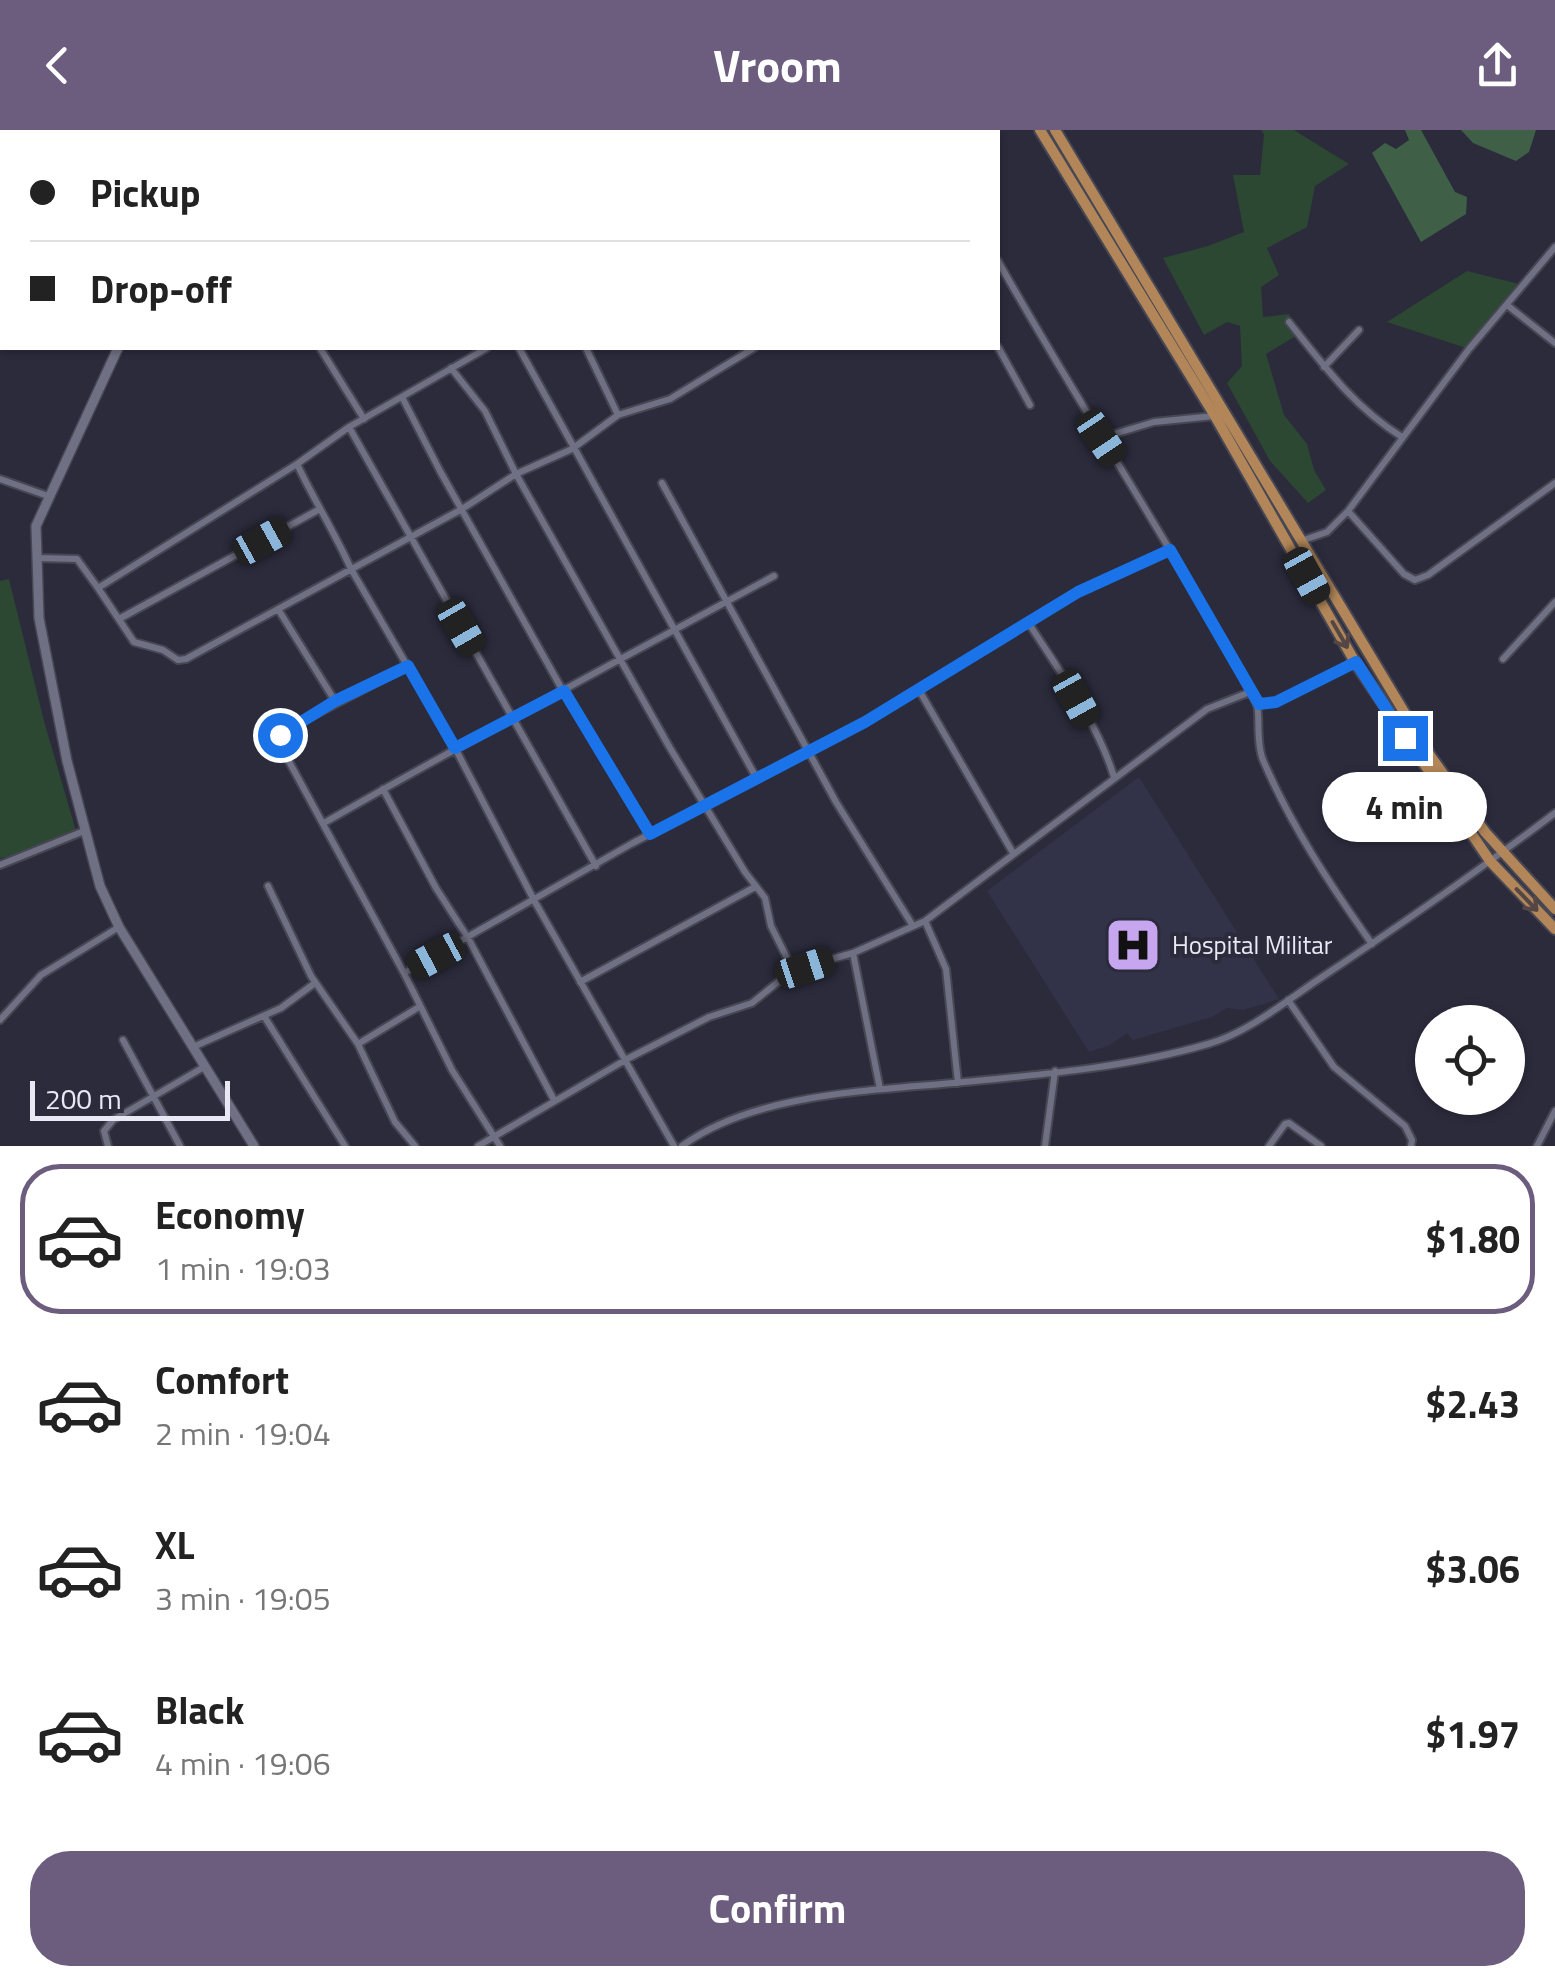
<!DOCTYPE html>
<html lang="en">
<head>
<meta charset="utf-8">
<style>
  :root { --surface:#fff; --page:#f2f2f2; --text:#222; --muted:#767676; --line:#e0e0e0; --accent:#6c5d7f }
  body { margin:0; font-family:"Titillium Web",sans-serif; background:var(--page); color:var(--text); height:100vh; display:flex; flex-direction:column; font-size:38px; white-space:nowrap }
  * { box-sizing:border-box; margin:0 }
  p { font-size:32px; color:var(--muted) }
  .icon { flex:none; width:55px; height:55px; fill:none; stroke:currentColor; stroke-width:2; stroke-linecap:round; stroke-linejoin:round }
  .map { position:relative; height:1016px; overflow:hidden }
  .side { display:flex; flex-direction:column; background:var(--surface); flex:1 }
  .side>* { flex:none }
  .top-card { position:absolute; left:0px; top:0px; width:1000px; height:220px; box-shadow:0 2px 8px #0004; display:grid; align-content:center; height:220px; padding:0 30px; background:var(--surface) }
  .tools { position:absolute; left:1415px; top:875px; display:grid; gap:20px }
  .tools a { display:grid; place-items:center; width:110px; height:110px; border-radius:50%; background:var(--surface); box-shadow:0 2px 8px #0004; font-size:50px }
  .scale { position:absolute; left:30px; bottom:25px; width:200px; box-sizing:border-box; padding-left:10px; border:5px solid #e8e9f4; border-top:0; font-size:28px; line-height:35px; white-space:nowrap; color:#e8e9f4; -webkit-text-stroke:8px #2b2b3c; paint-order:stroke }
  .end { position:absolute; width:45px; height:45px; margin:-22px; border:12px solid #1a73e8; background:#fff; box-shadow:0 0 0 5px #fff }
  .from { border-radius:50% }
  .bubble { position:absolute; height:70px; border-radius:35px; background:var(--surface); box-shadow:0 2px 8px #0004; font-size:32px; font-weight:700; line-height:70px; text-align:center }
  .car { position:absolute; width:30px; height:60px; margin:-30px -15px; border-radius:12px; box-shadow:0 0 8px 2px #0007; background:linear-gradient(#222 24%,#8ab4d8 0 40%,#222 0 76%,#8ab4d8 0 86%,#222 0) }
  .top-card b { display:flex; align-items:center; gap:35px; height:95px; font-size:38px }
  .top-card b+b { border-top:2px solid var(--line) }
  .top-card i { width:25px; height:25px; background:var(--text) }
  ul { padding:18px 0 0; list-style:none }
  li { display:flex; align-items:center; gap:30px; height:150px; margin:0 20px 15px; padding:0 10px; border:5px solid transparent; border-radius:40px }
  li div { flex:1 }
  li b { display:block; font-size:38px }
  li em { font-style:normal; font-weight:700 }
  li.selected { border-color:var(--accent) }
  li>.icon { width:90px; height:90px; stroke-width:1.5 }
  .action { display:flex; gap:20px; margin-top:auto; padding:20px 30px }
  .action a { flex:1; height:115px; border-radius:40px; background:var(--accent); color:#fff; font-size:40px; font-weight:700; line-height:115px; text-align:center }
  header { display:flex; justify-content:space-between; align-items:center; height:130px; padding:0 30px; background:var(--accent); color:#fff; font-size:45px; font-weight:700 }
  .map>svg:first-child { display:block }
  .built { fill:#323249 }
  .green { fill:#2c4732 }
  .forest { fill:#3f5f47 }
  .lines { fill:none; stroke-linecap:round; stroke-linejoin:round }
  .minor-casing { stroke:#474754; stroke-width:10 }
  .tertiary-casing { stroke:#474754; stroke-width:12 }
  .primary-casing { stroke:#474754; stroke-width:14 }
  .minor { stroke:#707084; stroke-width:6 }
  .tertiary { stroke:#707084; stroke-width:9 }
  .primary { stroke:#b28658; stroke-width:10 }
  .oneway { stroke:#544644 }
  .route { stroke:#1a73e8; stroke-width:12 }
  .labels { text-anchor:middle; stroke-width:8; stroke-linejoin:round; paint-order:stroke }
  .poi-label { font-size:25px; fill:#e8e9f4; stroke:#2b2b3c; text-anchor:start }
</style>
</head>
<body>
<header><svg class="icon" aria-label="back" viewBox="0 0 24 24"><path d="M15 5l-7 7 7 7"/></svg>Vroom<svg class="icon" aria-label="share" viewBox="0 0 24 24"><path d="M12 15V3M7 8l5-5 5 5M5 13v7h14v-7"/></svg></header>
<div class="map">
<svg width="1555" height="1016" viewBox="0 0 1555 1016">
  <rect width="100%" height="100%" fill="#2b2b3c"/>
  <path class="built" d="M 1139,647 L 1279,869 L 1243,880 L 1227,878 L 1212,887 L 1133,910 L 1127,903 L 1108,916 L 1089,922 L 987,761 Z"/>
  <path class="green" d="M 1261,0 L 1294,0 L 1349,34 L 1315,56 L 1307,97 L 1267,118 L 1279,145 L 1261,157 L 1263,187 L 1289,184 L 1301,203 L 1266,224 L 1284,285 L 1307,314 L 1314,340 L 1326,360 L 1308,373 L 1270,331 L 1227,253 L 1242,236 L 1240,196 L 1227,192 L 1204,205 L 1163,128 L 1208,116 L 1244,102 L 1233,45 L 1260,45 L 1264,5 Z
    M 1467,141 L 1523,155 L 1469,219 L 1387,192 Z
    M 9,449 L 44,591 L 76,701 L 17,726 L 0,728 L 0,451 Z"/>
  <path class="forest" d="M 1405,0 L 1421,0 L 1455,62 L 1467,67 L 1466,84 L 1421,112 L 1372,23 L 1385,13 L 1396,19 L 1409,10 Z
    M 1461,0 L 1536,0 L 1529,22 L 1516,31 L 1473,13 Z"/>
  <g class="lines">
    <g class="minor-casing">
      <path id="minor" d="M 137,0 L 142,2
        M 920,0 L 922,2
        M 0,1 L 1,0
        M 407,2 L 411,0
        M 841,2 L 845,0
        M 998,131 C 1081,279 1176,421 1256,572 C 1261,580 1255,610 1263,630 C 1291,696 1331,756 1372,814
        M 1507,175 L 1555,213
        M 1289,192 C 1323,235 1355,278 1402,307
        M 998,217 L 1030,275
        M 320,218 L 364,289
        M 519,218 L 757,649
        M 586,218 L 618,285
        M 1324,237 L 1359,200
        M 451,238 L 485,281 L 516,344 L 670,618 L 745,742 L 765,768 L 771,796 L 793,840
        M 402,267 L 440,341 L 563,561 L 651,704
        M 349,297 L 596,736
        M 1101,308 L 1154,292 L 1214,286
        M 297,334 C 314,370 335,403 351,439 L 455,618 L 535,772 L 674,1016
        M 0,349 L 48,366
        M 662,353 L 836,672 L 913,796
        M 1348,381 L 1404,444 L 1415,450 L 1428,445 L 1555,353
        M 1301,411 L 1327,402 L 1348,381 L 1469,219 L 1555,117
        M 37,428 L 77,429 L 98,458 L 297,334 L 349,297 L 487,218
        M 98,458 L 134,512 L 163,520 L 178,530 L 186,529 L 462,379 L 516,344 L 572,319 L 618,285 L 670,269 L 754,218
        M 278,479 L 335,571
        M 119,489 L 318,380
        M 1028,492 C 1059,541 1097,591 1114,647
        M 1503,529 L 1555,472
        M 408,536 L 289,598 L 280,605 L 279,613 L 404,843 L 452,940 L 500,1016
        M 919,560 L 1013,723
        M 1259,575 L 1276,572 L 1355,532
        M 383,659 L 436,758 L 468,808 L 554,970
        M 324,693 C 472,608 623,528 774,446
        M 0,735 L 84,701
        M 268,756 L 311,846 L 358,914 L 395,992 L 415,1016
        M 925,791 L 946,839 L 958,953
        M 853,823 L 880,959
        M 404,843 L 631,714 L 865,592 L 1078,462 L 1170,419
        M 580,852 L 755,757
        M 1288,870 L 1334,937 L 1405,996 L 1412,1010 L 1411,1016
        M 264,886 L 345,1016
        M 0,890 L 41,845 L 119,797
        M 123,910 L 180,1016
        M 358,914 L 419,877
        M 193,917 L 281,878 L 315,853
        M 108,1016 L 104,1001 L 113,990 L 204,937
        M 478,1016 L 627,929 L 709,887 L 752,873 L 793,840 L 853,823 L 925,791 L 1207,579 L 1250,562
        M 682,1016 C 753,964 867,961 953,953 C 1037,945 1126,938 1208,914 C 1247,903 1285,872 1319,849 C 1399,796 1478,741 1555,683
        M 1045,1016 L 1055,941
        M 1269,1016 L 1285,994 L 1289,993 L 1321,1016
        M 1537,1016 L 1555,981"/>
    </g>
    <g class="tertiary-casing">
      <path id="tertiary" d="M 216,2 L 217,0
        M 118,218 L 36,396 L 39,488 L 67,631 L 100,756 L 119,797 L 254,1016"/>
    </g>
    <g class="primary-casing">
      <path id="primary" d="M 1040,0 L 1215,286 L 1355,532 L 1490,731 L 1555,799
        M 1055,0 L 1431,627 L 1485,702 L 1555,779"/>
    </g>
    <use href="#minor" class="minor"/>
    <use href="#tertiary" class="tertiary"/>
    <use href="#primary" class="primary"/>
  </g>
  <defs><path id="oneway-shaft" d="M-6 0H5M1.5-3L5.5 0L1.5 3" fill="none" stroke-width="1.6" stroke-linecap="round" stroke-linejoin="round" transform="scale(2.5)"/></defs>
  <g class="oneway">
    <use href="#oneway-shaft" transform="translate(1340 505) rotate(60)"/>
    <use href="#oneway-shaft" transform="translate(1527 770) rotate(46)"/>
  </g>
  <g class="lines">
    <path class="route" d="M 280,605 L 335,571 L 408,536 L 455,618 L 564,561 L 650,704 L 865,592 L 1078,462 L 1170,420 L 1259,574 L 1276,572 L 1356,532 L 1405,608"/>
  </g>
  <defs>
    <g id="hospital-square" transform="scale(2.875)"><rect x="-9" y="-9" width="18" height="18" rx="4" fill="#c7a6f0" stroke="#2b2b3c"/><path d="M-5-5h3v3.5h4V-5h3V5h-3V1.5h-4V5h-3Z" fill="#111"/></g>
  </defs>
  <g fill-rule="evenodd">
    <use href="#hospital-square" x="1133" y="815"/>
  </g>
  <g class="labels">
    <g class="poi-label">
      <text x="1172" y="824">Hospital Militar</text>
    </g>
  </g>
</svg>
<div class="tools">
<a><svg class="icon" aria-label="locate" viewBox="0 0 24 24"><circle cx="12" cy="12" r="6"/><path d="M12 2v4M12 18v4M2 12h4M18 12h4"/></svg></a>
</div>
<div class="scale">200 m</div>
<i class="end from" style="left:280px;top:605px"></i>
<i class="end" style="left:1405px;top:608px"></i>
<div class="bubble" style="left:1322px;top:642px;width:165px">4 min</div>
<i class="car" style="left:1101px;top:308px;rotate:146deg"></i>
<i class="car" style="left:262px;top:411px;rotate:61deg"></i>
<i class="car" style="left:1307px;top:446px;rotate:151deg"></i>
<i class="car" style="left:461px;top:497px;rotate:150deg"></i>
<i class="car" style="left:1076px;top:569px;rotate:151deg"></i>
<i class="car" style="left:436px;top:826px;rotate:242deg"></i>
<i class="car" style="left:805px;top:838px;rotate:72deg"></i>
<div class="top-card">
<b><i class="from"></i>Pickup</b>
<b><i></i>Drop-off</b>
</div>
</div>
<section class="side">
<ul>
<li class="selected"><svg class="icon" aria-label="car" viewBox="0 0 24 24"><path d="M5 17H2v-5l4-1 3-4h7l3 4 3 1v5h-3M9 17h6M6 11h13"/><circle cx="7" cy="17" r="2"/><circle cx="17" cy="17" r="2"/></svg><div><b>Economy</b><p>1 min · 19:03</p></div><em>$1.80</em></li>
<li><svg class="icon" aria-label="car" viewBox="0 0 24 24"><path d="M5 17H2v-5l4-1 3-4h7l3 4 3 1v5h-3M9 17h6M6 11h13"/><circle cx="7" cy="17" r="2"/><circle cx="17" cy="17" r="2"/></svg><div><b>Comfort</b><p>2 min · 19:04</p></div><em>$2.43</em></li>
<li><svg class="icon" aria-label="car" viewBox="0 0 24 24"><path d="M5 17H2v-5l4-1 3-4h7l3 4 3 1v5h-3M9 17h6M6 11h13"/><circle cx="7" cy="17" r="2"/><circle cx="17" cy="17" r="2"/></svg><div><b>XL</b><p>3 min · 19:05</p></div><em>$3.06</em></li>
<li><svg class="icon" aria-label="car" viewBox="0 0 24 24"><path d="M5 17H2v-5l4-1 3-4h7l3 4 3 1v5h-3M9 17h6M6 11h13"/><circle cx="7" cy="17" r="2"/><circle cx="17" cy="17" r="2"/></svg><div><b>Black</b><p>4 min · 19:06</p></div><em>$1.97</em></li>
</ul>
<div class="action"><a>Confirm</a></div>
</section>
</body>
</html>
